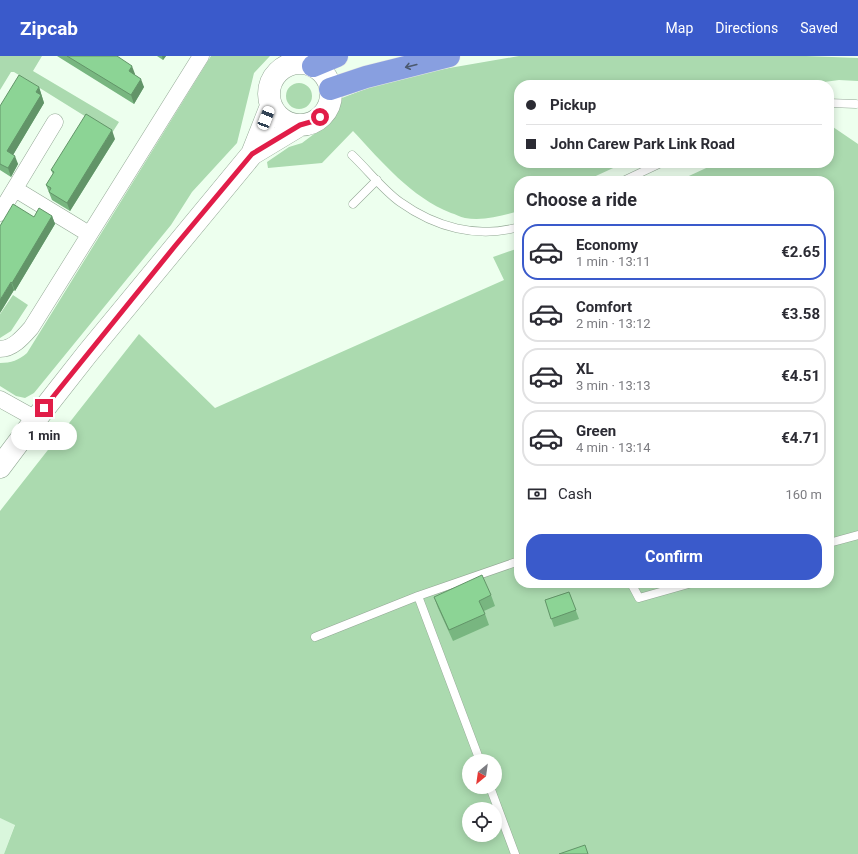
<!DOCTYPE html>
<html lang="en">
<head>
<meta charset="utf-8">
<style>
  :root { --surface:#fff; --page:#f2f2f3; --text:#2b2b33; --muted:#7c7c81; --line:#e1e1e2; --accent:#3a5acb }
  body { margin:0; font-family:Roboto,sans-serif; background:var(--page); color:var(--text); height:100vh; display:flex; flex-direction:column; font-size:15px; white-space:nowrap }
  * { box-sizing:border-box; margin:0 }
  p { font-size:13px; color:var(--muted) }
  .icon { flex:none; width:22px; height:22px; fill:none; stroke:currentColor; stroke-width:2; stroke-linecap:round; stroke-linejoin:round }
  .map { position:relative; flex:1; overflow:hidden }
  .panel { position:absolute; left:514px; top:120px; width:320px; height:412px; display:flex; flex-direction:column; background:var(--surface); border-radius:16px; box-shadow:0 2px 10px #0003 }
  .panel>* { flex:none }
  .top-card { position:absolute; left:514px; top:24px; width:320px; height:88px; border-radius:16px; box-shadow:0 2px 10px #0003; display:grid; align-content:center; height:88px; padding:0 12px; background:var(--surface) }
  .needle { width:26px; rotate:209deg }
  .buttons { position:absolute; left:462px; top:698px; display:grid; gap:8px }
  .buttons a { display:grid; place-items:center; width:40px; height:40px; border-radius:50%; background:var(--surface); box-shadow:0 2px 10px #0003; font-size:20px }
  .end { position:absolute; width:18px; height:18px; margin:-9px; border:5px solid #e11d48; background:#fff; box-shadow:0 0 0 2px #fff }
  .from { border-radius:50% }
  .bubble { position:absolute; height:28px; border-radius:14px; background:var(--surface); box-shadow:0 2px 10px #0003; font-size:13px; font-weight:700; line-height:28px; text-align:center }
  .car { position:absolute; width:12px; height:24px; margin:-12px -6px; border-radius:5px; box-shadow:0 0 3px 1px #0007; background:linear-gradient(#fff 24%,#345 0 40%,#fff 0 76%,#345 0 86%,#fff 0) }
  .top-card b { display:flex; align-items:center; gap:14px; height:38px; font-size:15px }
  .top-card b+b { border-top:1px solid var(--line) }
  .top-card i { width:10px; height:10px; background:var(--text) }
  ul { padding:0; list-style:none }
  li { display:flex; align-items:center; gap:12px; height:56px; margin:0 8px 6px; padding:0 4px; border:2px solid var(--line); border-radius:16px }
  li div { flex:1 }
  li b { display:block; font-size:15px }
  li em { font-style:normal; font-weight:700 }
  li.selected { border-color:var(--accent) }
  li>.icon { width:36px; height:36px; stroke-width:1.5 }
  h2 { padding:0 12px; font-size:18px; line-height:48px }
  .pay { display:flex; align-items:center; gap:10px; height:44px; padding:0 12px; font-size:15px }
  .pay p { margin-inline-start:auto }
  .primary-button { display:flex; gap:8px; margin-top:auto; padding:8px 12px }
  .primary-button a { flex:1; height:46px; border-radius:16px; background:var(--accent); color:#fff; font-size:16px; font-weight:700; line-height:46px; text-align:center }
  header { display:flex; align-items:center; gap:24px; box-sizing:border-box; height:56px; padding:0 20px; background:var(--accent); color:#fff }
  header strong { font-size:19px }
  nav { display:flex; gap:22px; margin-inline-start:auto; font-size:14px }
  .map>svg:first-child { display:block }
  .built { fill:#d9f6dc }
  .green { fill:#abdaaf; fill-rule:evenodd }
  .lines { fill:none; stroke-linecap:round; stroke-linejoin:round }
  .service-casing { stroke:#93a895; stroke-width:9 }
  .minor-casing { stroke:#93a895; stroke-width:17 }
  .secondary-casing { stroke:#93a895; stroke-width:23 }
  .trunk-casing { stroke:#e5e6e5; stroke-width:23 }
  .service { stroke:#fff; stroke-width:8 }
  .minor { stroke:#fff; stroke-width:16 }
  .secondary { stroke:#fff; stroke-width:22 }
  .trunk { stroke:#889fe0; stroke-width:22 }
  .wall { fill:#78b680 }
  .shaded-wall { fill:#629468 }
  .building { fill:#8cd495; stroke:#629468 }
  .oneway { stroke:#4b596f }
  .route { stroke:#e11d48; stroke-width:5 }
</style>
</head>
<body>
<header>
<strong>Zipcab</strong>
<nav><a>Map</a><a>Directions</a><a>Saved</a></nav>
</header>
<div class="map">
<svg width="858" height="798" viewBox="0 0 858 798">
  <rect width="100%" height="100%" fill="#edffee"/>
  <path class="built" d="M 0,762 L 15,768 L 4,798 L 0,798 Z"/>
  <path class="green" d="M 0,0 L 42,0 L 33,15 L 119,66 L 112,77 L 14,16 L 11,16 L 0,34 Z
    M 211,0 L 270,0 L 254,17 L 237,87 L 192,136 L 171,169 L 34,337 L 25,342 L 16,340 L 0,330 L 0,307 C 11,307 19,304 27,297 Z
    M 519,0 L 806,0 L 858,2 L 858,25 L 839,24 L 802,29 L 519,29 L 519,107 L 624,107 L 585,125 L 519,125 L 519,155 C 502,160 483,165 465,162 C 460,161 455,158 451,157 C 411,141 382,106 353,75 L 322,107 L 268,112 L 267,106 L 289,91 L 302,87 L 314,78 L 335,55 L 342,42 L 383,26 L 432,15 Z
    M286 40a13 13 0 1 1 26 0a13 13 0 1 1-26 0Z
    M 829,71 L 833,71 L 858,88 L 858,798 L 4,798 L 15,769 L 0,762 L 0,455 L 139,278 L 215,352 L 504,224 L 493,201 L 519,192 L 519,527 L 829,527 L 829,125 L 678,125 L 717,107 L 829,107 ZM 469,705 L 495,705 L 495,731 L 469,731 ZM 469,753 L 495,753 L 495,779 L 469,779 Z
    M 13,239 L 28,249 L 11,275 L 0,282 L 0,258 Z"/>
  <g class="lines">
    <g class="service-casing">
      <path id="service" d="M 829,47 L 856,48
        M 352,99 C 367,113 383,134 400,146 C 435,171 477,183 519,171
        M 623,125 L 661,107
        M 353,148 L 377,124
        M 829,487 L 858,479
        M 631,527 L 639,542 L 692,527
        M 418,540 L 480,705
        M 315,581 L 418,540 L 519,505
        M 490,731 L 515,798"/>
    </g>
    <g class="minor-casing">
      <path id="minor" d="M 15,133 L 89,178
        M 0,157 L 55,66
        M 0,293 C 13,293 23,281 31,272 L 201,0
        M 0,343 L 36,363"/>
    </g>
    <g class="secondary-casing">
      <path id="secondary" d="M269 38a31 31 0 1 1 62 0a31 31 0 1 1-62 0Z
        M 252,98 L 300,69
        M 0,411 L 36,363 L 87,298 L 252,98 L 271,50"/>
    </g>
    <g class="trunk-casing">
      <path id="trunk" d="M 313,10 L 337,0
        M 330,33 L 366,21 L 449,0"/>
    </g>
    <use href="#service" class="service"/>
    <use href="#minor" class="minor"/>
    <use href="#secondary" class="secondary"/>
    <use href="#trunk" class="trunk"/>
  </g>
  <path class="wall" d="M 57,0 L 117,0 L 135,18 L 135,19 L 144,31 L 134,48 Z
    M 157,0 L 166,0 L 163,4 Z
    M 39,31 L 44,47 L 13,99 L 18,108 L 11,121 L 0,114 L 0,50 Z
    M 115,83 L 70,155 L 52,144 L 46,129 L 53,118 L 51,114 Z
    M 52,160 L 55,168 L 15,235 L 14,234 L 0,257 L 34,161 Z
    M 569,536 L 579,563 L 554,571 L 545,544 Z
    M 491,539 L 495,550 L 484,555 L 489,569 L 453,585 L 438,552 L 434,541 Z"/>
  <path class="shaded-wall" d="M 162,0 L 166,0 L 163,4 Z
    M 132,10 L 135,18 L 132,24 L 129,15 Z
    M 141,23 L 144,31 L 134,48 L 131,39 Z
    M 39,31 L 44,47 L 10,104 L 7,95 Z
    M 112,74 L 115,83 L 70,155 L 67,147 Z
    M 15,100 L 18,108 L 11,121 L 8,112 Z
    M 52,160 L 55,168 L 15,235 L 12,227 Z
    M 11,226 L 14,234 L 0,257 L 0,244 Z"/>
  <path class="building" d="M 67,0 L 117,0 L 132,10 L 129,15 L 141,23 L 131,39 Z
    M 19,19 L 39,31 L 36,36 L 41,39 L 7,95 L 15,100 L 8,112 L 0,108 L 0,50 Z
    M 86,58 L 112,74 L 67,147 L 49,136 L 51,132 L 46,129 L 54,116 L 51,114 Z
    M 13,148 L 34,161 L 39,152 L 52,160 L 12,227 L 11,226 L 0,244 L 0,170 Z
    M 482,519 L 491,539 L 479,545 L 485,558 L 449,574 L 434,541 Z
    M 569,536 L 576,554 L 551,563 L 545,544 Z
    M 585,789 L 588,798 L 559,798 Z"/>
  <defs><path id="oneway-shaft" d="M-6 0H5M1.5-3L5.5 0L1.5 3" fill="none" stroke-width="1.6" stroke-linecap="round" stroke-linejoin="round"/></defs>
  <use class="oneway" href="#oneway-shaft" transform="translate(411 10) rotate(166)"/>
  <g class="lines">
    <path class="route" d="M 44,352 L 175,190 L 252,98 L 300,69 L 314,65 L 320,61"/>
  </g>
</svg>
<div class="buttons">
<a><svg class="needle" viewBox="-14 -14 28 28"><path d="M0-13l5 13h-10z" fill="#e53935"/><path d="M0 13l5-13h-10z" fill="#7c7c81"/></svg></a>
<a><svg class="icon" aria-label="locate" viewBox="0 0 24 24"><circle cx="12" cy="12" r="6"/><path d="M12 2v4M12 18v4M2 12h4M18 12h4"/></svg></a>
</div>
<i class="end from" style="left:320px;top:61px"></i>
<i class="end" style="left:44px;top:352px"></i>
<div class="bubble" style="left:11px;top:366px;width:66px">1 min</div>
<i class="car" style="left:266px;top:62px;rotate:21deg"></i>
<div class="top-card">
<b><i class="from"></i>Pickup</b>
<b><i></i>John Carew Park Link Road</b>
</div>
<section class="panel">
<h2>Choose a ride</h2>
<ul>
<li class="selected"><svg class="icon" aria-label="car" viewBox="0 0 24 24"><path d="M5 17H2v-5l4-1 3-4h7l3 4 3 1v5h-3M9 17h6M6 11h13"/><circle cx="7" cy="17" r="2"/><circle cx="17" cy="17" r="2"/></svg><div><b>Economy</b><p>1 min · 13:11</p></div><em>€2.65</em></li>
<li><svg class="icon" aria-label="car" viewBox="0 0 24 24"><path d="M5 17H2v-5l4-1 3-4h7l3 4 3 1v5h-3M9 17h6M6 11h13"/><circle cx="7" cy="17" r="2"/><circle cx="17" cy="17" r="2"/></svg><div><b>Comfort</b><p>2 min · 13:12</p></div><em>€3.58</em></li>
<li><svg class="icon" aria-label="car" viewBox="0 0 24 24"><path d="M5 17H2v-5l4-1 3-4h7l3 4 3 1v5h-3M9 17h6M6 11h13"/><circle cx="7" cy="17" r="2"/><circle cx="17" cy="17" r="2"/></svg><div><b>XL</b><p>3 min · 13:13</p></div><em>€4.51</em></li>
<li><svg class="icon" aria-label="car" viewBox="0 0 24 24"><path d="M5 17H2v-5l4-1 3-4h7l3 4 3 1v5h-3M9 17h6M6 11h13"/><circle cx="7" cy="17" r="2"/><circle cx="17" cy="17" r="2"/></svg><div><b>Green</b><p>4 min · 13:14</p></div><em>€4.71</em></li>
</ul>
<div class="pay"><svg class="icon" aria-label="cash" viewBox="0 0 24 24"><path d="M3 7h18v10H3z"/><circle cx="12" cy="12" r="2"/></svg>Cash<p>160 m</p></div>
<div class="primary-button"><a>Confirm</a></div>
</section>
</div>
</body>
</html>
